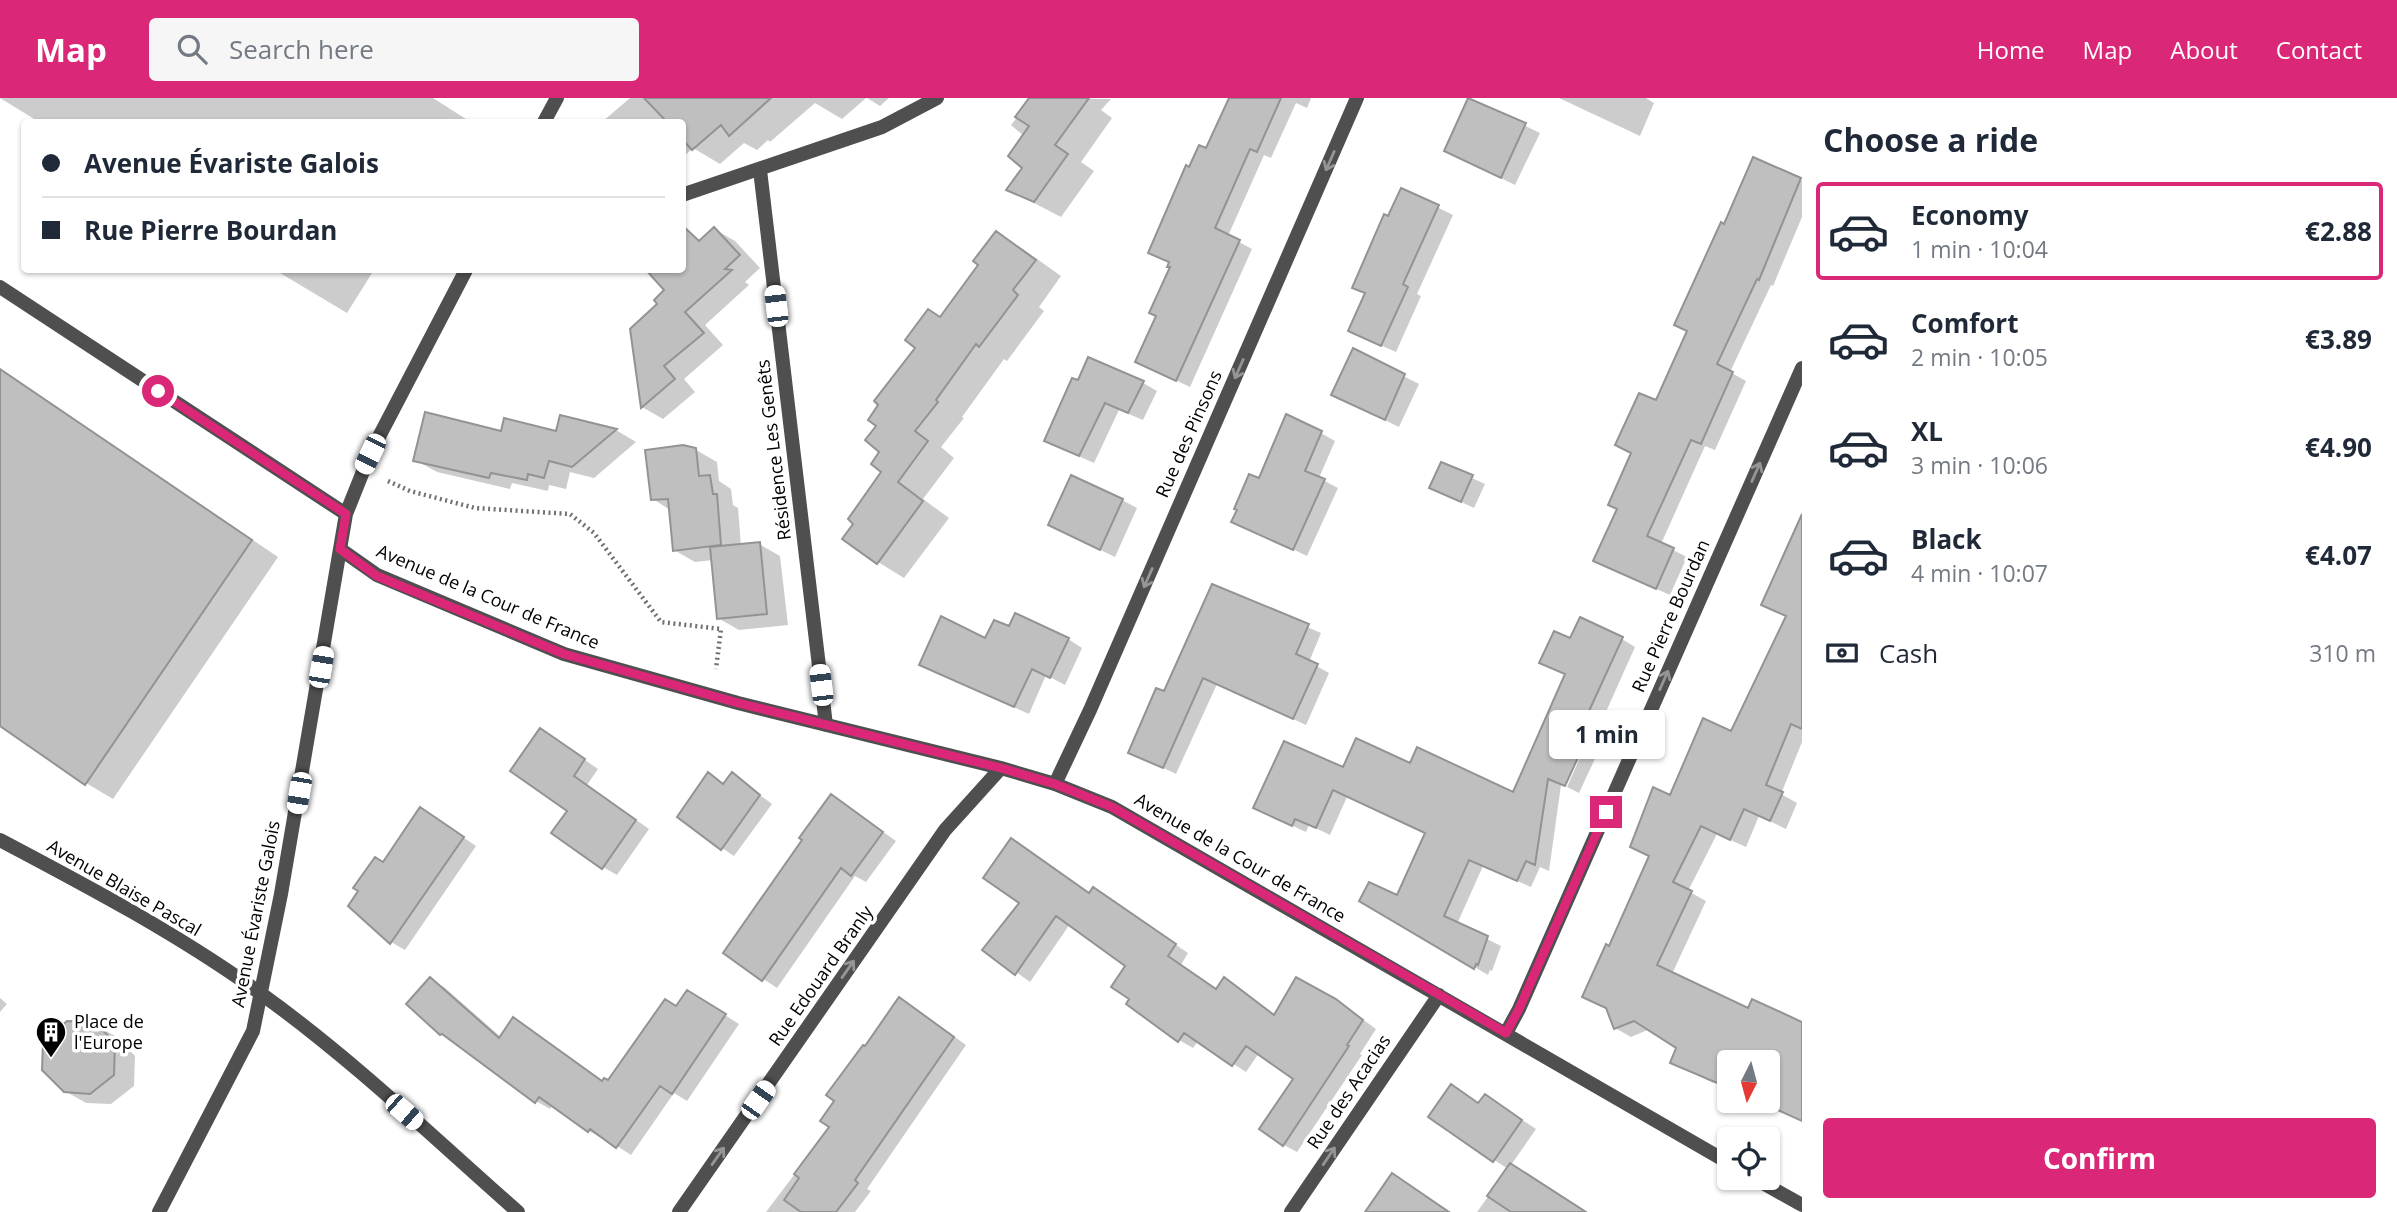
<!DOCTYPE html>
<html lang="en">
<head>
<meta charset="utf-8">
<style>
  :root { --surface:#fff; --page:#f6f6f7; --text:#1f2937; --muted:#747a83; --line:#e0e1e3; --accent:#db2777 }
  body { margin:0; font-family:"Open Sans",sans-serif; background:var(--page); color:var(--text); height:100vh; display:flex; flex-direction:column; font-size:26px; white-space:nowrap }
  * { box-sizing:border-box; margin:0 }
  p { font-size:23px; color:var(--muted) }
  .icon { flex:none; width:38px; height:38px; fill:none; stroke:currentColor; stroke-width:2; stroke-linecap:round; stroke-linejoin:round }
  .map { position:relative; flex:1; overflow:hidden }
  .side { display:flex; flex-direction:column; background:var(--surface); width:595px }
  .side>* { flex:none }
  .hud { position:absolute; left:21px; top:21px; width:665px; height:154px; border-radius:7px; box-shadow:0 2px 5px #0004; display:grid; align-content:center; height:154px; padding:0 21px; background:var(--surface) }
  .needle { width:46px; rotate:186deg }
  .buttons { position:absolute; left:1717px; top:952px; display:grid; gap:14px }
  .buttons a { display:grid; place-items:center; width:63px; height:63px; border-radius:7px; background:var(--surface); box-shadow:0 2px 5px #0004; font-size:35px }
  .end { position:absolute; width:32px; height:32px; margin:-16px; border:9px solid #db2777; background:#fff; box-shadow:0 0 0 4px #fff }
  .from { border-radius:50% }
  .bubble { position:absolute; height:49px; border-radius:7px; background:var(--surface); box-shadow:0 2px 5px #0004; font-size:23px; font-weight:700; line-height:49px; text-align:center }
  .car { position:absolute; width:21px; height:42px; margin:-21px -10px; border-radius:9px; box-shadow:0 0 5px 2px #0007; background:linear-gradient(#fff 24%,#345 0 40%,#fff 0 76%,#345 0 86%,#fff 0) }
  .hud b { display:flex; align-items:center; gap:24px; height:66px; font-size:26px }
  .hud b+b { border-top:2px solid var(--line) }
  .hud i { width:18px; height:18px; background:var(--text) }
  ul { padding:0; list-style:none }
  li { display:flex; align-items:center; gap:21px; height:98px; margin:0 14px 10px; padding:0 7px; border:4px solid transparent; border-radius:7px }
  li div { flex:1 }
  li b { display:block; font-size:26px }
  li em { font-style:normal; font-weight:700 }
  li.current { border-color:var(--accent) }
  li>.icon { width:63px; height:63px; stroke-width:1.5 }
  h2 { padding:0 21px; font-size:32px; line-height:84px }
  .pay { display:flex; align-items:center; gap:18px; height:77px; padding:0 21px; font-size:26px }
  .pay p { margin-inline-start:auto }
  .action { display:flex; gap:14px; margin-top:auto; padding:14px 21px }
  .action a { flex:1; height:80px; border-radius:7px; background:var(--accent); color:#fff; font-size:28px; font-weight:700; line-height:80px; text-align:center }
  header { display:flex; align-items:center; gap:42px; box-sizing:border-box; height:98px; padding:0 35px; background:var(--accent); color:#fff }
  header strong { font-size:33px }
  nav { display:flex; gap:38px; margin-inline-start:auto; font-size:24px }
  .search { width:490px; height:63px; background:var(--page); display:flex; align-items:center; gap:18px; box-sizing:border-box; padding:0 24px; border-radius:7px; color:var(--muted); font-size:26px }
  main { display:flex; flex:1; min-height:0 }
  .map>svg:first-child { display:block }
  .shadow { fill:#0003 }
  .building { fill:#bfbfbf; stroke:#939393; stroke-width:2 }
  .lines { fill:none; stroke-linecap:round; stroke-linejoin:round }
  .path { stroke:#717171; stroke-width:4.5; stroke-dasharray:2 3.5; stroke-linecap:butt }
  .street { stroke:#4f4f4f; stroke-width:14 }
  .oneway { stroke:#959595 }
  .route { stroke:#db2777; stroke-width:9 }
  .labels { text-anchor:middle; stroke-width:7; stroke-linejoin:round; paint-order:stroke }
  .street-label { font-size:18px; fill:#000; stroke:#fff }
  .poi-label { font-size:18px; fill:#000; stroke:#fff; text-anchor:start }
</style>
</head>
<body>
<header>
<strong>Map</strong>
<div class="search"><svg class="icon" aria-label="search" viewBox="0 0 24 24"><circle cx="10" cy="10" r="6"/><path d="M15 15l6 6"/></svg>Search here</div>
<nav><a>Home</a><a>Map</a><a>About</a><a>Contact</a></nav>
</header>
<main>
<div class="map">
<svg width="1802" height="1114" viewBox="0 0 1802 1114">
  <rect width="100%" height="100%" fill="#fff"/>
  <path class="shadow" d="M 0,0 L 433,0 L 466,21 L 464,24 L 39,24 Z
    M 630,0 L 866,0 L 842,21 L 815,5 L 770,44 L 768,42 L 757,52 L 744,45 L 720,66 L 693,50 L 682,60 L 682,24 L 602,24 Z
    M 867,0 L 889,0 L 880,8 Z
    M 1032,0 L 1111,1 L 1101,12 L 1112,20 L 1081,64 L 1094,73 L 1061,119 L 1009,92 L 1025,70 L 1024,38 L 1011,27 Z
    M 1231,0 L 1311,0 L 1307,10 L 1296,5 L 1271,60 L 1264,57 L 1228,138 L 1252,151 L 1190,289 L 1138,264 L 1158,218 L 1172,169 L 1171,165 L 1150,154 L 1190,71 L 1207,52 Z
    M 1559,0 L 1646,0 L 1654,5 L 1640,38 Z
    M 1470,1 L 1540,35 L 1515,87 L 1460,60 Z
    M 1754,61 L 1802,83 L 1802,119 L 1773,188 L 1771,187 L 1730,274 L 1746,283 L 1715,352 L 1705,348 L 1661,446 L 1687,459 L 1670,497 L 1609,470 L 1619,412 L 1657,305 L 1689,233 L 1725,128 Z
    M 1402,92 L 1453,117 L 1417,196 L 1421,198 L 1396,254 L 1364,240 L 1366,196 L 1354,189 Z
    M 714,131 L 735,143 L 760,170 L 745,184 L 749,187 L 705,227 L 723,247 L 684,281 L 695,294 L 663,321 L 642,309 L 632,231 L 660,207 L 667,193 L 654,178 L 661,172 L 682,172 Z
    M 996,135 L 1023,151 L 1061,178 L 1039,209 L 1044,213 L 1007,263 L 1004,261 L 962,319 L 964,320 L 941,349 L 954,360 L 923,401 L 949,420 L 904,480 L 878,464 L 884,374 L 882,354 L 941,221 L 981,167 Z
    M 275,172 L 374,172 L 347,215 Z
    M 1354,253 L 1419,286 L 1399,329 L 1333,297 Z
    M 0,271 L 278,459 L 113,701 L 86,685 L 0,626 Z
    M 1079,284 L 1143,285 L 1157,293 L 1143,322 L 1119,312 L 1094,365 L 1060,350 Z
    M 561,319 L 616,332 L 636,344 L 594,380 L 570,374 L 566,391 L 549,387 L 548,393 L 512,385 L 510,391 L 437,374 L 415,362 L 503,335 L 557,335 Z
    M 1321,335 L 1335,343 L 1319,380 L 1338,390 L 1307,458 L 1233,423 L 1260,383 Z
    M 696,352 L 717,364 L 719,383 L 731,391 L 733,407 L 738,410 L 741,448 L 759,446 L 780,458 L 788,527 L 739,532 L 718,520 L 713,462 L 695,464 L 674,452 L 670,412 L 653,401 Z
    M 1442,366 L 1485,386 L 1474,410 L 1444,396 Z
    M 1122,402 L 1137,410 L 1115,459 L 1065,435 Z
    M 1213,488 L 1321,535 L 1309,564 L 1329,575 L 1306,627 L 1217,586 L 1176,676 L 1130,654 L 1165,595 Z
    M 1010,531 L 1068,541 L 1082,550 L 1065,587 L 1046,577 L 1029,616 L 935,574 L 986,542 Z
    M 1622,541 L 1635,549 L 1592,645 L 1600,650 L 1579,695 L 1567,689 L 1589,639 L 1585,639 L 1563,688 L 1561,687 L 1549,773 L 1540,769 L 1531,789 L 1483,768 L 1457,826 L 1501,848 L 1492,873 L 1490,872 L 1488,877 L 1362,802 L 1398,799 L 1427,736 L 1347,699 L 1330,737 L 1309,727 L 1306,734 L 1269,717 L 1344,671 L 1411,667 L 1514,697 L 1566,577 L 1541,564 L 1571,543 Z
    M 1802,561 L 1802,644 L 1781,696 L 1797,705 L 1786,731 L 1759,718 L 1746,749 L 1717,736 L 1688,793 L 1706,803 L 1672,876 L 1749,912 L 1802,927 L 1802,1023 L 1757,1003 L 1768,1003 L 1768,964 L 1729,964 L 1729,990 L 1714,984 L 1713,985 L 1672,964 L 1678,949 L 1650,931 L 1631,939 L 1615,930 L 1610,850 L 1651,758 L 1671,699 Z
    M 555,641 L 598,671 L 587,687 L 649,731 L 617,777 L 603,769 Z
    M 708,676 L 725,687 L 732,676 L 772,706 L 734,758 L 722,750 Z
    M 845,707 L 896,743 L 866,784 L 855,778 L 777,890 L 725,855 Z
    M 433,719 L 476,748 L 405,852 L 391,844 L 350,808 L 384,766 Z
    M 1090,796 L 1107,800 L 1188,855 L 1181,867 L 1217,892 L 1224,882 L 1276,918 L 1296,881 L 1350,912 L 1376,931 L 1360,956 L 1362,957 L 1297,1054 L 1284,1047 L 1295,981 L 1259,955 L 1246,974 L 1198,943 L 1193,950 L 1179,942 L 1128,906 L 1132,900 L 1128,867 L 1070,826 L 1030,884 L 985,852 Z
    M 430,881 L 444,889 L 502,940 L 514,921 L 604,984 L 608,984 L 677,909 L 701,902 L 739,926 L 687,1003 L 674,995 L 631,1057 L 603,1039 L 603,1041 L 589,1033 L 553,1007 L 550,1011 L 536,1003 L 441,936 Z
    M 0,900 L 7,906 L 0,914 Z
    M 913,909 L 966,947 L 867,1091 L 871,1093 L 855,1114 L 766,1114 L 831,1028 L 865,951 Z
    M 94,926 L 115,938 L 135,958 L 134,988 L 111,1006 L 86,1005 L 65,993 Z
    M 1486,998 L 1536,1031 L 1511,1067 L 1571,1114 L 1477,1114 L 1508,1071 L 1430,1019 L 1480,1007 Z"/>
  <path class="building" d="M 644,0 L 771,0 L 729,38 L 721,27 L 692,52 L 682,41 L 682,24 L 667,24 Z
    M 1029,0 L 1089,0 L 1055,47 L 1068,56 L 1034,104 L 1006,92 L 1022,70 L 1008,58 L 1029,28 L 1015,19 Z
    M 1229,0 L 1281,0 L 1257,54 L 1250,51 L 1215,130 L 1240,142 L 1176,283 L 1135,264 L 1156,218 L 1149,215 L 1170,169 L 1167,169 L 1169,164 L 1148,155 L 1186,67 L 1189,69 L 1199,47 L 1206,50 Z
    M 1468,0 L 1526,25 L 1501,80 L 1444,53 Z
    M 1753,59 L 1801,80 L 1759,182 L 1757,181 L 1717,266 L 1733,274 L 1701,346 L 1691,342 L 1647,438 L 1674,450 L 1656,491 L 1593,463 L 1617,411 L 1608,407 L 1631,355 L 1615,347 L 1639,295 L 1656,302 L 1687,233 L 1674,227 L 1721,124 L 1724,126 Z
    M 1401,90 L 1439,107 L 1403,186 L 1408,189 L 1381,248 L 1348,233 L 1365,195 L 1352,190 L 1384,116 L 1388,118 Z
    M 682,127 L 699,143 L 714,129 L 740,157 L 725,171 L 732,172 L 685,214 L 704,235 L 664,268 L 675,281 L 641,310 L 630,231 L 657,206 L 654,202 L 664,192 L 646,172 L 682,172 Z
    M 996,133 L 1036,162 L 1013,192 L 1018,197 L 979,249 L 976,246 L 936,302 L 938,304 L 915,333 L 928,343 L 898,384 L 923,403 L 877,466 L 842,441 L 853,426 L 848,421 L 881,374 L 871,366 L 879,354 L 865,342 L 876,328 L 868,322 L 878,307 L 874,303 L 915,250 L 905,242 L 928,211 L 940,219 L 978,167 L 973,163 Z
    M 1353,250 L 1405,276 L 1385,322 L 1331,297 Z
    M 1088,259 L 1144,283 L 1128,315 L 1105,305 L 1079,358 L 1044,343 L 1072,280 L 1078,282 Z
    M 0,271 L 252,442 L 85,687 L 0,628 Z
    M 425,314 L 501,333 L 504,320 L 556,333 L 560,317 L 617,331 L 572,369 L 549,363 L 544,380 L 528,376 L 527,382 L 491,375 L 489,380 L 413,363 Z
    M 1286,316 L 1322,333 L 1305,373 L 1325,381 L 1293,452 L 1231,424 L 1237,412 L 1234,411 L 1249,376 L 1259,380 Z
    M 683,347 L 696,350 L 699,378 L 710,377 L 713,396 L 717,396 L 721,447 L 673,453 L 668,401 L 651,402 L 645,352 Z
    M 1441,364 L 1473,377 L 1461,404 L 1429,390 Z
    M 1071,377 L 1123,401 L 1100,452 L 1048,427 Z
    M 1802,416 L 1802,631 L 1791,626 L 1766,687 L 1783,694 L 1770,723 L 1744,711 L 1730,742 L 1701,728 L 1673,784 L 1692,793 L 1657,867 L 1748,910 L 1752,901 L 1802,924 L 1802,1023 L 1758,1003 L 1768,1003 L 1768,964 L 1729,964 L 1729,990 L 1670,965 L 1676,950 L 1634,923 L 1614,931 L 1606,910 L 1582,899 L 1606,846 L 1609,848 L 1649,758 L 1630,749 L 1653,689 L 1670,697 L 1703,620 L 1731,633 L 1786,518 L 1761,507 Z
    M 760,444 L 767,516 L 717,521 L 710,449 Z
    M 1212,486 L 1309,526 L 1296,556 L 1318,566 L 1293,621 L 1203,580 L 1163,670 L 1128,655 L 1156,590 L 1164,593 Z
    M 1015,515 L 1069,540 L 1050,580 L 1032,571 L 1014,609 L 919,567 L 941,518 L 985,540 L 994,522 L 1009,528 Z
    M 1580,519 L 1623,539 L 1578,637 L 1587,640 L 1565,688 L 1548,681 L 1535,767 L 1526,763 L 1517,783 L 1469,762 L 1444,818 L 1488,838 L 1478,867 L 1476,866 L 1474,871 L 1359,803 L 1369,784 L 1397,797 L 1425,735 L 1333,692 L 1316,730 L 1295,721 L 1292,728 L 1253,710 L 1284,643 L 1343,669 L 1356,640 L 1410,665 L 1417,649 L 1513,694 L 1565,576 L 1539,565 L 1554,533 L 1570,540 Z
    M 540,630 L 585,661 L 574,678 L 636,722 L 602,771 L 551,735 L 567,713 L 510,673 Z
    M 708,674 L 723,686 L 732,674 L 760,697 L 721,752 L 677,719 Z
    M 831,696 L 883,734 L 851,778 L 841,770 L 762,883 L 723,855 L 802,742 L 799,740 Z
    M 420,709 L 464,739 L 390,846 L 348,808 L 358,793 L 353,790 L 375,759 L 383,764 Z
    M 1011,740 L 1089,795 L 1093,789 L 1176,846 L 1168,858 L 1216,891 L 1224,879 L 1274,917 L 1296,879 L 1336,901 L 1363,922 L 1347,947 L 1349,948 L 1283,1048 L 1259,1031 L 1293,981 L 1246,948 L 1232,968 L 1184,935 L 1178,944 L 1126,906 L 1129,901 L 1111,889 L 1125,868 L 1056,818 L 1015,877 L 982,852 L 1019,805 L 983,780 Z
    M 430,879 L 499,940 L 513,919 L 602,983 L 604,980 L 608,982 L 665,901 L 676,908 L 687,892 L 726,916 L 672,996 L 660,988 L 616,1050 L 590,1031 L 588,1034 L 539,999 L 535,1005 L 442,936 L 440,937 L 406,906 Z
    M 899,899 L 954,939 L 855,1082 L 858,1085 L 836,1114 L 801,1114 L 784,1102 L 799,1080 L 794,1076 L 829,1029 L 820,1023 L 834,1003 L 826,997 L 863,947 L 865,948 Z
    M 67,923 L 95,924 L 115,945 L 114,977 L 90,996 L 64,994 L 42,972 L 43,943 Z
    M 1451,986 L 1478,1005 L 1485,996 L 1522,1022 L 1493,1064 L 1428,1019 Z
    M 1510,1065 L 1586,1114 L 1511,1114 L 1487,1098 Z
    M 1392,1075 L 1449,1114 L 1365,1114 Z"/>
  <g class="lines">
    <path class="path" d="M 388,383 L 410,393 L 475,410 L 570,416 L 594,435 L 661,524 L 721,531 L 716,571"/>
    <path class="street" d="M 544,24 L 557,0
      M 760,72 L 826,627
      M 682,97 L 882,29 L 937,0
      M 0,189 L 346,416
      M 340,451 L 377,477 L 564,556 L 738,605 L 1001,670 L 1055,686 L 1112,709 L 1729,1065
      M 1055,686 L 1090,612 L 1357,0
      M 0,742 C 89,789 178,836 260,895 C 351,960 434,1040 518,1114
      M 1506,935 L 1519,911 L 1802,270
      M 1754,1080 L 1802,1107
      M 159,1114 L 253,933 L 281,796 L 346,416 L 370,356 L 466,172
      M 679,1114 L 945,732 L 1001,670
      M 1291,1114 L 1439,897"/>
  </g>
  <defs><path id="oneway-shaft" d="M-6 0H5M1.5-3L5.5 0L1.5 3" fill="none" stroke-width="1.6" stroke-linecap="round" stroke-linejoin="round" transform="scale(1.75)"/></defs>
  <g class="oneway">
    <use href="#oneway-shaft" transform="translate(1330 63) rotate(114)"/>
    <use href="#oneway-shaft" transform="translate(1239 271) rotate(114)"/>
    <use href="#oneway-shaft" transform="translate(1756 374) rotate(-66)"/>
    <use href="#oneway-shaft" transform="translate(1148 480) rotate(114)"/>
    <use href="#oneway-shaft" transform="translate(1664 582) rotate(-66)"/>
    <use href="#oneway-shaft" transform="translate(848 871) rotate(-55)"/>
    <use href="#oneway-shaft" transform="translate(718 1058) rotate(-55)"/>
    <use href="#oneway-shaft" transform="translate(1329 1058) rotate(-56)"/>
  </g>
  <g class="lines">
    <path class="route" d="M 158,293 L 346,416 L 340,451 L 377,478 L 564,556 L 738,605 L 1001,670 L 1055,686 L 1112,709 L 1506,935 L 1519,911 L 1606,714"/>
  </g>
  <defs>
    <g id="building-pin" transform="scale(1.575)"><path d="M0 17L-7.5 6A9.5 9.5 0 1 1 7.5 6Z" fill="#000" stroke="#fff"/><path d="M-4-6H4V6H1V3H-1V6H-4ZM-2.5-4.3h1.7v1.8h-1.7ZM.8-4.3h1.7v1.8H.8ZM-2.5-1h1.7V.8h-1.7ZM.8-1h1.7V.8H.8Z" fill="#fff"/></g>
  </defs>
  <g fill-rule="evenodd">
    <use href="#building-pin" x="51" y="934"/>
  </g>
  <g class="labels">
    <g class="street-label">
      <text transform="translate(1189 336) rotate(-66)" y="6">Rue des Pinsons</text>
      <text transform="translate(774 352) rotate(-97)" y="6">Résidence Les Genêts</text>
      <text transform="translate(488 499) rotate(23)" y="6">Avenue de la Cour de France</text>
      <text transform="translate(1671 518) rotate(-66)" y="6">Rue Pierre Bourdan</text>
      <text transform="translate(1240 760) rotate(30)" y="6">Avenue de la Cour de France</text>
      <text transform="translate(124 790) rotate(30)" y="6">Avenue Blaise Pascal</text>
      <text transform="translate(256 816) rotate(-79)" y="6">Avenue Évariste Galois</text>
      <text transform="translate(821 878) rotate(-55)" y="6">Rue Edouard Branly</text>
      <text transform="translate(1349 994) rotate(-56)" y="6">Rue des Acacias</text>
    </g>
    <g class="poi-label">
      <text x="74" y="930">Place de<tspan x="74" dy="21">l'Europe</tspan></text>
    </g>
  </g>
</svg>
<div class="buttons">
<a><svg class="needle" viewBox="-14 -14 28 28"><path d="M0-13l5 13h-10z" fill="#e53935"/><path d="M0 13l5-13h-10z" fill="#747a83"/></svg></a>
<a><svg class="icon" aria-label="locate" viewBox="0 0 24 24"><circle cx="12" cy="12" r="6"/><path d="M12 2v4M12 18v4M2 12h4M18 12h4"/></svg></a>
</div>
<i class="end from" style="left:158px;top:293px"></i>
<i class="end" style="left:1606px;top:714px"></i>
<div class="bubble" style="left:1549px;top:612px;width:116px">1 min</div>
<i class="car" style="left:776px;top:208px;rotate:353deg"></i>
<i class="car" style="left:370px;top:356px;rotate:206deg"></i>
<i class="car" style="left:321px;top:569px;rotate:10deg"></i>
<i class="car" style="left:821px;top:587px;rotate:353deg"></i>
<i class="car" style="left:299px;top:695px;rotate:190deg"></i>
<i class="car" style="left:758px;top:1002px;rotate:35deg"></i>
<i class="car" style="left:404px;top:1014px;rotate:131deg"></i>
<div class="hud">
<b><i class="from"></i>Avenue Évariste Galois</b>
<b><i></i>Rue Pierre Bourdan</b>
</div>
</div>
<section class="side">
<h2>Choose a ride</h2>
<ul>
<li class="current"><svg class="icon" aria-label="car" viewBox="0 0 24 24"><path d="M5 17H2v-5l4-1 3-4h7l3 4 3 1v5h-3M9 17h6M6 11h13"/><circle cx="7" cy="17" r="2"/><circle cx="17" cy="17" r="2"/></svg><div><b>Economy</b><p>1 min · 10:04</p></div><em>€2.88</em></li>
<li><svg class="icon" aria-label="car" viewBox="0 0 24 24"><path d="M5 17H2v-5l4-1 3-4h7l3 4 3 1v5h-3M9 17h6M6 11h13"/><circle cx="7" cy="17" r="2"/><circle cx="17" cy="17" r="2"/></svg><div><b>Comfort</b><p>2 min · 10:05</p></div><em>€3.89</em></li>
<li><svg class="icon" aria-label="car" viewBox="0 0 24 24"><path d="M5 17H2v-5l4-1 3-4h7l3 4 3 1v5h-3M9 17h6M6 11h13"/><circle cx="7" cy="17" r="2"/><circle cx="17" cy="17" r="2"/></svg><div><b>XL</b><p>3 min · 10:06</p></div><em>€4.90</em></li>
<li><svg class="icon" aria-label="car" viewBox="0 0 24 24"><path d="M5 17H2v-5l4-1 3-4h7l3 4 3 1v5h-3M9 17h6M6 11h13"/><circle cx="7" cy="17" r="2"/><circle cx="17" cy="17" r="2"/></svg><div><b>Black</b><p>4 min · 10:07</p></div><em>€4.07</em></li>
</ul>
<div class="pay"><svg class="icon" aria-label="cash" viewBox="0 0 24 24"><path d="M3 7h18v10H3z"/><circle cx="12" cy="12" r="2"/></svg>Cash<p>310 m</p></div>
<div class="action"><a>Confirm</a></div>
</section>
</main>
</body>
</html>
